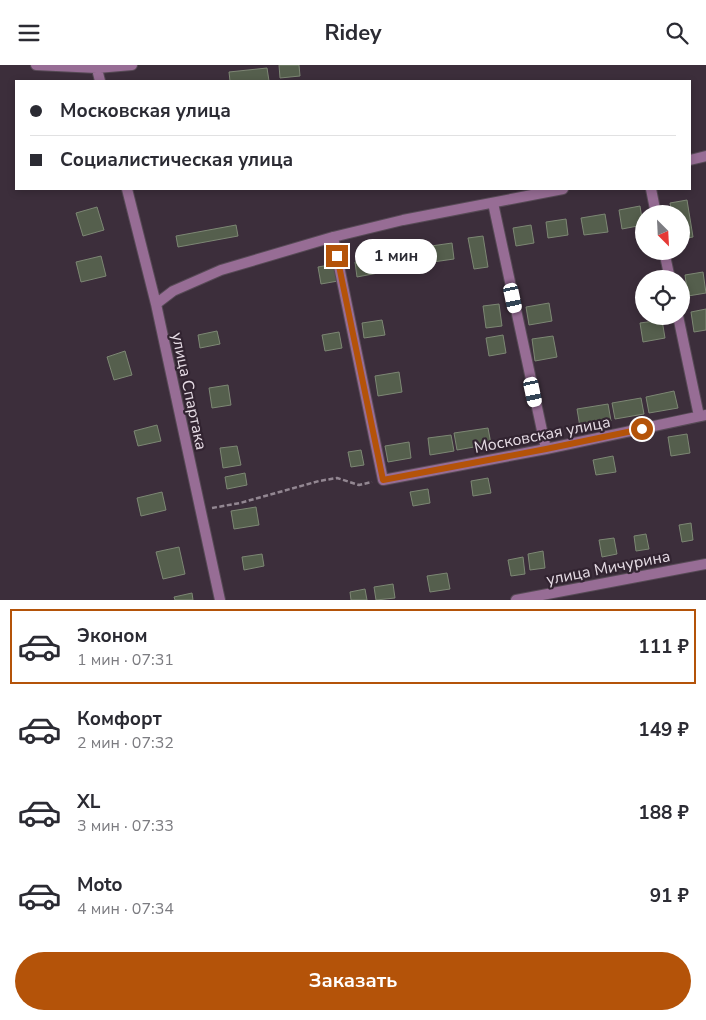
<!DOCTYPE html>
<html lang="ru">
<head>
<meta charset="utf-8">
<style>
  :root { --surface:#fff; --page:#f2f2f3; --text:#2b2b33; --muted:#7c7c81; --line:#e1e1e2; --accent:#b45309 }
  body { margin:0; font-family:"Nunito Sans",sans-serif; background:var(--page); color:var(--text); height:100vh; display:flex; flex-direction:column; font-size:19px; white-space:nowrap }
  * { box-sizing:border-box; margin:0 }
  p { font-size:16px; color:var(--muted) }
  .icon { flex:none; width:28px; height:28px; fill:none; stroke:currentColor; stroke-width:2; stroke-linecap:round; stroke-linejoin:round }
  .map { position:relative; height:535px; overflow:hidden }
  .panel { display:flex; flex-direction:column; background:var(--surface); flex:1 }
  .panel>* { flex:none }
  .banner { position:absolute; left:15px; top:15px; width:676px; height:110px; border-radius:0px; box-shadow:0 2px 8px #0003; display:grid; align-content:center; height:110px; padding:0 15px; background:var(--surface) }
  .needle { width:32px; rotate:156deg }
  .buttons { position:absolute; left:635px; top:140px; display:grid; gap:10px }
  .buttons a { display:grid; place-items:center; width:55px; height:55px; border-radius:50%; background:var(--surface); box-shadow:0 2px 8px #0003; font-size:25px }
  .end { position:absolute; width:22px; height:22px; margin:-11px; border:6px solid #b45309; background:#fff; box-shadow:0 0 0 2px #fff }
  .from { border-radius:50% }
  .bubble { position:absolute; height:35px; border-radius:18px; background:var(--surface); box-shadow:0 2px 8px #0003; font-size:16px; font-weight:700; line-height:35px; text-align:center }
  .car { position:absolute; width:15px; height:30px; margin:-15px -8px; border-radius:6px; box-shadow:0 0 4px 1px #0007; background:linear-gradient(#fff 24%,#345 0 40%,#fff 0 76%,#345 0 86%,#fff 0) }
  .banner b { display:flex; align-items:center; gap:18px; height:48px; font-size:19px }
  .banner b+b { border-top:1px solid var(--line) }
  .banner i { width:12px; height:12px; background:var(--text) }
  ul { padding:9px 0 0; list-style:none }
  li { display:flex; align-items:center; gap:15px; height:75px; margin:0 10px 8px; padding:0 5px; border:2px solid transparent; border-radius:0px }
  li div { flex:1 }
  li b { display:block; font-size:19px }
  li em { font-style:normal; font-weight:700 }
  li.current { border-color:var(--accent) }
  li>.icon { width:45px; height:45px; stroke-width:1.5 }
  .button { display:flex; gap:10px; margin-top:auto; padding:10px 15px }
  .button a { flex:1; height:58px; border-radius:30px; background:var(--accent); color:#fff; font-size:20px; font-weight:700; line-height:58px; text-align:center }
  header { display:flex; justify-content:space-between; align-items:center; height:65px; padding:0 15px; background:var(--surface); font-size:22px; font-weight:700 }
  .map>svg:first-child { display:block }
  .building { fill:#555f4d; stroke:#7d8774 }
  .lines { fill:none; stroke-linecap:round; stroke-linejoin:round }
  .minor-casing { stroke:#574a56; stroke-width:12 }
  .path { stroke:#938792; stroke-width:2.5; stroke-dasharray:5 2.5; stroke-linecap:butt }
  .minor { stroke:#976d95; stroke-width:10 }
  .route { stroke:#b45309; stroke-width:6 }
  .labels { text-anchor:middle; stroke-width:4.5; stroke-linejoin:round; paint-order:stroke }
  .street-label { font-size:16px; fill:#e7dde6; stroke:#322431 }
</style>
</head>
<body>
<header><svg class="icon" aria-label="menu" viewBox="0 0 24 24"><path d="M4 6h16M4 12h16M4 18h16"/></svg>Ridey<svg class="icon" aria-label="search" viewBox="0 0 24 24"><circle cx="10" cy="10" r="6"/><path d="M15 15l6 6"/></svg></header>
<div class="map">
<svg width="706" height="535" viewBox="0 0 706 535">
  <rect width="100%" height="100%" fill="#3c2e3b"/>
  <path class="building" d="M 279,0 L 299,0 L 300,11 L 280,13 Z
    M 267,3 L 269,16 L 230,16 L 229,7 Z
    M 687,135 L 693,172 L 681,174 L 681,149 L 672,149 L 670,138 Z
    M 640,141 L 643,160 L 622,164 L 619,145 Z
    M 97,142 L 104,165 L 83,171 L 76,148 Z
    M 605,149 L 608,167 L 584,170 L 581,153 Z
    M 566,154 L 568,170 L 548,173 L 546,157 Z
    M 236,160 L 238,171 L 178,182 L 176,171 Z
    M 531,160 L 534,178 L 516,181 L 513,163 Z
    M 483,171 L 488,202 L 474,204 L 468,173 Z
    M 452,178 L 454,194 L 433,197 L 431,181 Z
    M 406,186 L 409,204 L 394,207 L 391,189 Z
    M 101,191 L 106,211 L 81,217 L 76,197 Z
    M 376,194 L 378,208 L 357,212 L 355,197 Z
    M 335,199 L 338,216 L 321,219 L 318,202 Z
    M 703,207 L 706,228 L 688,231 L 685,210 Z
    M 644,220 L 644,239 L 641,239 L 638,221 Z
    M 549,238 L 552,256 L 529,260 L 526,242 Z
    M 499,239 L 502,261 L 486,263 L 483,241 Z
    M 706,244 L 706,265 L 694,267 L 691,247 Z
    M 382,255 L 385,270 L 364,273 L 362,258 Z
    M 662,255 L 665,273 L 643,277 L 640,258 Z
    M 217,266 L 220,279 L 200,283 L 198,270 Z
    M 339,267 L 342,283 L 325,286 L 322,270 Z
    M 503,270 L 506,288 L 489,291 L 486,273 Z
    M 553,271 L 557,292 L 535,296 L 532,274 Z
    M 125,286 L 132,310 L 114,315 L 107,292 Z
    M 399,307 L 402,327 L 378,331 L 375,311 Z
    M 228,320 L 231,340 L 212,343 L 209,323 Z
    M 674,326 L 678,343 L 649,348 L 646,332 Z
    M 641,333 L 644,349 L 615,354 L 612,338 Z
    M 608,339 L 611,356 L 580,362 L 577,344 Z
    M 157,360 L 161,376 L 138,381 L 134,366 Z
    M 488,363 L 491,379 L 457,385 L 454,368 Z
    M 687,369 L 690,388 L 671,391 L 668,372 Z
    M 451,370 L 454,386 L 430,390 L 428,373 Z
    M 409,377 L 411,393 L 388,397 L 385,381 Z
    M 237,381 L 241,400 L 223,403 L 220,383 Z
    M 361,385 L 364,400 L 351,402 L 348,387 Z
    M 613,391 L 616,407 L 596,410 L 593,395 Z
    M 245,408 L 247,420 L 227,424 L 225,412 Z
    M 488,413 L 491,428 L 473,431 L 471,416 Z
    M 428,424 L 430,438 L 413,441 L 410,427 Z
    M 162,427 L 166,445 L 141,451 L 137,433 Z
    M 256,442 L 259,460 L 234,464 L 231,446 Z
    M 691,458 L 693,475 L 682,477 L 679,460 Z
    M 646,469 L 649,484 L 636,486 L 634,471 Z
    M 614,473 L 617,489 L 602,492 L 599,475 Z
    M 179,482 L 185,509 L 163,514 L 156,487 Z
    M 543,486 L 545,503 L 530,505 L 528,489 Z
    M 262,489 L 264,501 L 244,505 L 242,492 Z
    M 523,492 L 525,509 L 511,511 L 508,495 Z
    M 447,508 L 450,524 L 430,527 L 427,511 Z
    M 393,519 L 395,533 L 376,535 L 374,522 Z
    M 365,524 L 367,535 L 351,535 L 350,527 Z
    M 192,528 L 193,535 L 175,535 L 174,532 Z"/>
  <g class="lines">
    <g class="minor-casing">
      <path id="minor" d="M 36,0 L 97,3 L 132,0
        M 96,0 L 100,16
        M 690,95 L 706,91
        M 127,124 L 156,239 L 220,535
        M 651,124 L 656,149
        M 493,138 L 546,384
        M 333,172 L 383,415 L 546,384 L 706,350
        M 664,186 L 670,214
        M 156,239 L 173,226 L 221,205 L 333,172 L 403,155 L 563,124
        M 678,251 L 699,351
        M 516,535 L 706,499"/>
    </g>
    <path class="path" d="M 212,443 L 240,438 L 319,416 L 337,413 L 359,420 L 372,417"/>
    <use href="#minor" class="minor"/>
  </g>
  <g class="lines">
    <path class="route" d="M 337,191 L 383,415 L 546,384 L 642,364"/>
  </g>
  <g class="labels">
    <g class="street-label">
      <text transform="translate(190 326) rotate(78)" y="6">улица Спартака</text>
      <text transform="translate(542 369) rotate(-11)" y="6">Московская улица</text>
      <text transform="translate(608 502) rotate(-11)" y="6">улица Мичурина</text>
    </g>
  </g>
</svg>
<div class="buttons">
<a><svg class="needle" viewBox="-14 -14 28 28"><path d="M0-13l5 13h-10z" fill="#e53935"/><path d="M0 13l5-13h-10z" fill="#7c7c81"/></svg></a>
<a><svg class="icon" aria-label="locate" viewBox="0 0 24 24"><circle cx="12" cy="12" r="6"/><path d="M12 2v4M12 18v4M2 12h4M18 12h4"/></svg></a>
</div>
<i class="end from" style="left:642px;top:364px"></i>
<i class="end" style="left:337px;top:191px"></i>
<div class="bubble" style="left:355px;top:174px;width:82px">1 мин</div>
<i class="car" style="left:513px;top:233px;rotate:168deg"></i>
<i class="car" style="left:533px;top:327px;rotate:168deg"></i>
<div class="banner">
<b><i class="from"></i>Московская улица</b>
<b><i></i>Социалистическая улица</b>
</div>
</div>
<section class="panel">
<ul>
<li class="current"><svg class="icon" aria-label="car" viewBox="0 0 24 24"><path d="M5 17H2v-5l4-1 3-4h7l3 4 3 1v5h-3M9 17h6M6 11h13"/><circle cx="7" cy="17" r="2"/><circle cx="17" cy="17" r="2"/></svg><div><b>Эконом</b><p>1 мин · 07:31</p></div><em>111 ₽</em></li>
<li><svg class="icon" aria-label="car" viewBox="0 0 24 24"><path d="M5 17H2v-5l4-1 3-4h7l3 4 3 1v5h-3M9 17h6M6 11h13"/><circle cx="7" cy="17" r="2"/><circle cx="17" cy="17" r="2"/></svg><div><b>Комфорт</b><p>2 мин · 07:32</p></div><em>149 ₽</em></li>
<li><svg class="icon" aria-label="car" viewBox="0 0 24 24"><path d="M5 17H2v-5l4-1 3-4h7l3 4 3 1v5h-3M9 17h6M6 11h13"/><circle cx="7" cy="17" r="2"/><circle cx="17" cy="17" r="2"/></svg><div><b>XL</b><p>3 мин · 07:33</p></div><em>188 ₽</em></li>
<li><svg class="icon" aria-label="car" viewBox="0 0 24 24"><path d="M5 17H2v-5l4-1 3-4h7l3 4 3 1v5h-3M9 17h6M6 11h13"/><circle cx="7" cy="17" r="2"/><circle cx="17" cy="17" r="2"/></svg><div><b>Moto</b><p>4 мин · 07:34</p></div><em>91 ₽</em></li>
</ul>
<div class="button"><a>Заказать</a></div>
</section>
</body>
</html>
